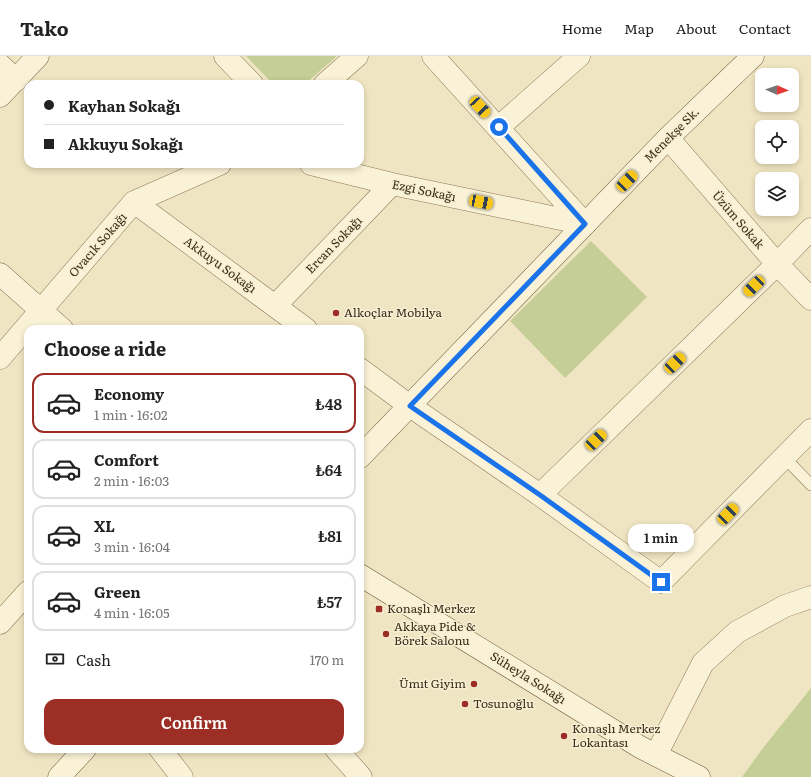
<!DOCTYPE html>
<html lang="en">
<head>
<meta charset="utf-8">
<style>
  :root { --surface:#fff; --page:#f2f2f2; --text:#222; --muted:#767676; --line:#e0e0e0; --accent:#9c2e26 }
  body { margin:0; font-family:Literata,serif; background:var(--page); color:var(--text); height:100vh; display:flex; flex-direction:column; font-size:15px; white-space:nowrap }
  * { box-sizing:border-box; margin:0 }
  p { font-size:13px; color:var(--muted) }
  .icon { flex:none; width:22px; height:22px; fill:none; stroke:currentColor; stroke-width:2; stroke-linecap:round; stroke-linejoin:round }
  .map { position:relative; flex:1; overflow:hidden }
  .side { position:absolute; left:24px; top:269px; width:340px; height:428px; display:flex; flex-direction:column; background:var(--surface); border-radius:12px; box-shadow:0 2px 6px #0003 }
  .side>* { flex:none }
  .banner { position:absolute; left:24px; top:24px; width:340px; height:88px; border-radius:12px; box-shadow:0 2px 6px #0003; display:grid; align-content:center; height:88px; padding:0 20px; background:var(--surface) }
  .needle { width:26px; rotate:92deg }
  .buttons { position:absolute; left:755px; top:12px; display:grid; gap:8px }
  .buttons a { display:grid; place-items:center; width:44px; height:44px; border-radius:8px; background:var(--surface); box-shadow:0 2px 6px #0003; font-size:20px }
  .end { position:absolute; width:18px; height:18px; margin:-9px; border:5px solid #1a73e8; background:#fff; box-shadow:0 0 0 2px #fff }
  .from { border-radius:50% }
  .bubble { position:absolute; height:28px; border-radius:12px; background:var(--surface); box-shadow:0 2px 6px #0003; font-size:13px; font-weight:600; line-height:28px; text-align:center }
  .car { position:absolute; width:12px; height:24px; margin:-12px -6px; border-radius:5px; box-shadow:0 0 3px 1px #0007; background:linear-gradient(#f5c518 24%,#345 0 40%,#f5c518 0 76%,#345 0 86%,#f5c518 0) }
  .banner b { display:flex; align-items:center; gap:14px; height:38px; font-size:15px }
  .banner b+b { border-top:1px solid var(--line) }
  .banner i { width:10px; height:10px; background:var(--text) }
  ul { padding:0; list-style:none }
  li { display:flex; align-items:center; gap:12px; height:60px; margin:0 8px 6px; padding:0 12px; border:2px solid var(--line); border-radius:12px }
  li div { flex:1 }
  li b { display:block; font-size:15px }
  li em { font-style:normal; font-weight:600 }
  li.on { border-color:var(--accent) }
  li>.icon { width:36px; height:36px; stroke-width:1.5 }
  h2 { padding:0 20px; font-size:18px; line-height:48px }
  .pay { display:flex; align-items:center; gap:10px; height:44px; padding:0 20px; font-size:15px }
  .pay p { margin-inline-start:auto }
  .action { display:flex; gap:8px; margin-top:auto; padding:8px 20px }
  .action a { flex:1; height:46px; border-radius:12px; background:var(--accent); color:#fff; font-size:16px; font-weight:600; line-height:46px; text-align:center }
  header { display:flex; align-items:center; gap:24px; box-sizing:border-box; height:56px; padding:0 20px; background:var(--surface); border-bottom:1px solid var(--line) }
  header strong { font-size:19px }
  nav { display:flex; gap:22px; margin-inline-start:auto; font-size:14px }
  .map>svg:first-child { display:block }
  .green { fill:#c4ce96 }
  .lines { fill:none; stroke-linecap:round; stroke-linejoin:round }
  .lane-casing { stroke:#8b7759; stroke-width:12 }
  .street-casing { stroke:#8b7759; stroke-width:23 }
  .secondary-casing { stroke:#6c583c; stroke-width:23 }
  .lane { stroke:#faf2d6; stroke-width:11 }
  .street { stroke:#faf2d6; stroke-width:22 }
  .secondary { stroke:#faf2d6; stroke-width:22 }
  .route { stroke:#1a73e8; stroke-width:5 }
  .poi-dot { fill:#9c2e26; stroke:#f7efd2; stroke-width:1.5 }
  .labels { text-anchor:middle; stroke-width:3; stroke-linejoin:round; paint-order:stroke }
  .street-label { font-size:12px; fill:#3a2d1d; stroke:#f7efd2 }
  .poi-label { font-size:12px; fill:#3a2d1d; stroke:#f7efd2; text-anchor:start }
</style>
</head>
<body>
<header>
<strong>Tako</strong>
<nav><a>Home</a><a>Map</a><a>About</a><a>Contact</a></nav>
</header>
<div class="map">
<svg width="811" height="721" viewBox="0 0 811 721">
  <rect width="100%" height="100%" fill="#f0e5c2"/>
  <path class="green" d="M 246,0 L 337,0 L 305,28 L 273,28 Z
    M 591,185 L 647,241 L 565,322 L 510,265 Z
    M 811,632 L 811,721 L 742,721 L 763,692 Z"/>
  <g class="lines">
    <g class="lane-casing">
      <path id="lane" d="M 784,401 L 811,429"/>
    </g>
    <g class="street-casing">
      <path id="street" d="M 225,0 L 252,28
        M 433,0 L 585,168
        M 0,9 L 16,24
        M 325,28 L 357,0
        M 0,40 L 38,0
        M 499,71 L 579,0
        M 668,82 L 777,208 L 811,243
        M 311,108 L 392,128 L 585,168
        M 134,146 L 306,273
        M 275,250 L 392,128
        M 0,302 L 134,146 L 220,108
        M 360,313 L 410,350 L 540,439 L 661,526 L 811,374
        M 540,439 L 777,208 L 811,173
        M 0,567 L 28,536
        M 160,693 L 182,721
        M 336,693 L 361,721
        M 656,699 L 703,607 L 737,576 L 785,550 L 811,541"/>
    </g>
    <g class="secondary-casing">
      <path id="secondary" d="M 0,218 L 62,273
        M 360,401 L 668,82 L 753,0
        M 360,519 L 640,691 L 699,721
        M 59,721 L 85,693"/>
    </g>
    <use href="#lane" class="lane"/>
    <use href="#street" class="street"/>
    <use href="#secondary" class="secondary"/>
  </g>
  <g class="lines">
    <path class="route" d="M 499,71 L 585,168 L 410,350 L 540,439 L 661,526"/>
  </g>
  <g class="poi-dot">
    <circle cx="336" cy="257" r="4"/>
    <rect x="375" y="549" width="8" height="8" rx="2"/>
    <circle cx="386" cy="578" r="4"/>
    <circle cx="474" cy="628" r="4"/>
    <circle cx="465" cy="648" r="4"/>
    <circle cx="564" cy="680" r="4"/>
  </g>
  <g class="labels">
    <g class="street-label">
      <text transform="translate(672 79) rotate(-45)" y="4">Menekşe Sk.</text>
      <text transform="translate(424 135) rotate(12)" y="4">Ezgi Sokağı</text>
      <text transform="translate(738 164) rotate(49)" y="4">Üzüm Sokak</text>
      <text transform="translate(98 189) rotate(-49)" y="4">Ovacık Sokağı</text>
      <text transform="translate(334 189) rotate(-46)" y="4">Ercan Sokağı</text>
      <text transform="translate(220 209) rotate(36)" y="4">Akkuyu Sokağı</text>
      <text transform="translate(528 622) rotate(32)" y="4">Süheyla Sokağı</text>
    </g>
    <g class="poi-label">
      <text x="344" y="261">Alkoçlar Mobilya</text>
      <text x="387" y="557">Konaşlı Merkez</text>
      <text x="394" y="575">Akkaya Pide &amp;<tspan x="394" dy="14">Börek Salonu</tspan></text>
      <text x="466" y="632" text-anchor="end">Ümıt Giyim</text>
      <text x="473" y="652">Tosunoğlu</text>
      <text x="572" y="677">Konaşlı Merkez<tspan x="572" dy="14">Lokantası</tspan></text>
    </g>
  </g>
</svg>
<div class="buttons">
<a><svg class="needle" viewBox="-14 -14 28 28"><path d="M0-13l5 13h-10z" fill="#e53935"/><path d="M0 13l5-13h-10z" fill="#767676"/></svg></a>
<a><svg class="icon" aria-label="locate" viewBox="0 0 24 24"><circle cx="12" cy="12" r="6"/><path d="M12 2v4M12 18v4M2 12h4M18 12h4"/></svg></a>
<a><svg class="icon" aria-label="layers" viewBox="0 0 24 24"><path d="M12 4l9 5-9 5-9-5zM3 14l9 5 9-5"/></svg></a>
</div>
<i class="end from" style="left:499px;top:71px"></i>
<i class="end" style="left:661px;top:526px"></i>
<div class="bubble" style="left:628px;top:468px;width:66px">1 min</div>
<i class="car" style="left:480px;top:51px;rotate:137deg"></i>
<i class="car" style="left:627px;top:125px;rotate:44deg"></i>
<i class="car" style="left:481px;top:146px;rotate:101deg"></i>
<i class="car" style="left:754px;top:230px;rotate:226deg"></i>
<i class="car" style="left:675px;top:307px;rotate:46deg"></i>
<i class="car" style="left:596px;top:384px;rotate:46deg"></i>
<i class="car" style="left:728px;top:458px;rotate:44deg"></i>
<div class="banner">
<b><i class="from"></i>Kayhan Sokağı</b>
<b><i></i>Akkuyu Sokağı</b>
</div>
<section class="side">
<h2>Choose a ride</h2>
<ul>
<li class="on"><svg class="icon" aria-label="car" viewBox="0 0 24 24"><path d="M5 17H2v-5l4-1 3-4h7l3 4 3 1v5h-3M9 17h6M6 11h13"/><circle cx="7" cy="17" r="2"/><circle cx="17" cy="17" r="2"/></svg><div><b>Economy</b><p>1 min · 16:02</p></div><em>₺48</em></li>
<li><svg class="icon" aria-label="car" viewBox="0 0 24 24"><path d="M5 17H2v-5l4-1 3-4h7l3 4 3 1v5h-3M9 17h6M6 11h13"/><circle cx="7" cy="17" r="2"/><circle cx="17" cy="17" r="2"/></svg><div><b>Comfort</b><p>2 min · 16:03</p></div><em>₺64</em></li>
<li><svg class="icon" aria-label="car" viewBox="0 0 24 24"><path d="M5 17H2v-5l4-1 3-4h7l3 4 3 1v5h-3M9 17h6M6 11h13"/><circle cx="7" cy="17" r="2"/><circle cx="17" cy="17" r="2"/></svg><div><b>XL</b><p>3 min · 16:04</p></div><em>₺81</em></li>
<li><svg class="icon" aria-label="car" viewBox="0 0 24 24"><path d="M5 17H2v-5l4-1 3-4h7l3 4 3 1v5h-3M9 17h6M6 11h13"/><circle cx="7" cy="17" r="2"/><circle cx="17" cy="17" r="2"/></svg><div><b>Green</b><p>4 min · 16:05</p></div><em>₺57</em></li>
</ul>
<div class="pay"><svg class="icon" aria-label="cash" viewBox="0 0 24 24"><path d="M3 7h18v10H3z"/><circle cx="12" cy="12" r="2"/></svg>Cash<p>170 m</p></div>
<div class="action"><a>Confirm</a></div>
</section>
</div>
</body>
</html>
